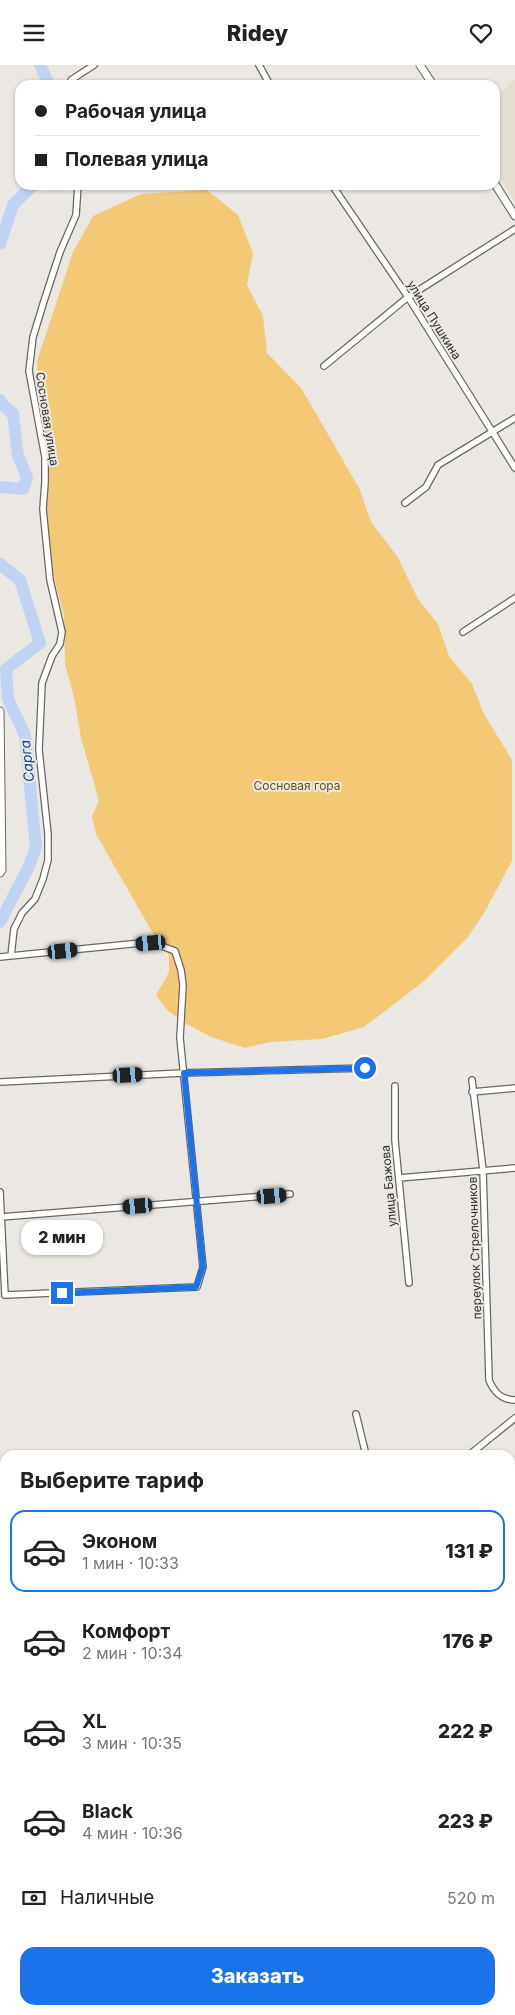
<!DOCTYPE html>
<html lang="ru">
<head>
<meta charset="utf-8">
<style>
  :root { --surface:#fff; --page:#f2f2f2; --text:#222; --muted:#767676; --line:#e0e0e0; --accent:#1a73e8 }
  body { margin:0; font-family:Inter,sans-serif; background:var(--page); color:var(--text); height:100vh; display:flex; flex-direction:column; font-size:19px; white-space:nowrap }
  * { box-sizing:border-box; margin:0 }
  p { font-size:16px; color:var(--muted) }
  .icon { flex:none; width:28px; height:28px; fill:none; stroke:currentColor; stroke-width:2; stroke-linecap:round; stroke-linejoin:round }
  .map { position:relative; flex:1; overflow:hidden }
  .sheet { position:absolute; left:0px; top:1385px; width:515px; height:565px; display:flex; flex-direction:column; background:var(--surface); border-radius:15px 15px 0 0; box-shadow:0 1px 4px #0004 }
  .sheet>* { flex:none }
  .hud { position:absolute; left:15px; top:15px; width:485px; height:110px; border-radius:15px; box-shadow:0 1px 4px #0004; display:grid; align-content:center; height:110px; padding:0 20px; background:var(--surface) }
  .end { position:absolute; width:22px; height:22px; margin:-11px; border:6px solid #1a73e8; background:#fff; box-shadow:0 0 0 2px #fff }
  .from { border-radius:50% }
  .bubble { position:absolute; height:35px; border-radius:15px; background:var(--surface); box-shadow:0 1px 4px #0004; font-size:16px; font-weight:800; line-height:35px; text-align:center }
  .car { position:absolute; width:15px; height:30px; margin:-15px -8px; border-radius:6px; box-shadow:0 0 4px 1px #0007; background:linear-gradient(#222 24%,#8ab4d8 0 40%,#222 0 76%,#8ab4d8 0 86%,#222 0) }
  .hud b { display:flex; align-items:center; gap:18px; height:48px; font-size:19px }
  .hud b+b { border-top:1px solid var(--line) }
  .hud i { width:12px; height:12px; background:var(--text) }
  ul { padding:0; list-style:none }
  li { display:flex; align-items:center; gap:15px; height:82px; margin:0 10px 8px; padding:0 10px; border:2px solid transparent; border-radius:15px }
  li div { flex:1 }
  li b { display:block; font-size:19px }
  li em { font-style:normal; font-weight:800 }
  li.selected { border-color:var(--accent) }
  li>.icon { width:45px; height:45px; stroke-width:1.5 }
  h2 { padding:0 20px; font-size:22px; line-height:60px }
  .pay { display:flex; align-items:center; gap:12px; height:55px; padding:0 20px; font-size:19px }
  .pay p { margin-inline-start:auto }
  .button { display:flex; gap:10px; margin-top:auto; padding:10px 20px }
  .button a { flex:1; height:58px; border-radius:15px; background:var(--accent); color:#fff; font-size:20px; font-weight:800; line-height:58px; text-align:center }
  header { display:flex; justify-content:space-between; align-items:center; height:65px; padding:0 20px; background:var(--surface); font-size:22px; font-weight:800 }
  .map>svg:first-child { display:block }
  .built { fill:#e5ded3 }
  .green { fill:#f3c976 }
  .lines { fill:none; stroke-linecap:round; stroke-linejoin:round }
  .river { stroke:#c0d3f3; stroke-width:12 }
  .minor-casing { stroke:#696763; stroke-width:8 }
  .tertiary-casing { stroke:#696763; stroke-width:9 }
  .minor { stroke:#fff; stroke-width:5.5 }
  .tertiary { stroke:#fff; stroke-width:7 }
  .route { stroke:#1a73e8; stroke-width:6 }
  .labels { text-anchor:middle; stroke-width:4; stroke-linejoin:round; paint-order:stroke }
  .street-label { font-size:12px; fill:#2e2d2b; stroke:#ebe8e4 }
  .park-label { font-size:12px; fill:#6f5103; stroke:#ebe8e4 }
  .water-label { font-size:14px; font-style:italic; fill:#13469e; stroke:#ebe8e4 }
</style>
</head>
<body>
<header><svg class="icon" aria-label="menu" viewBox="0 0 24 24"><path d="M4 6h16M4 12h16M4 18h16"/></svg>Ridey<svg class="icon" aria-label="heart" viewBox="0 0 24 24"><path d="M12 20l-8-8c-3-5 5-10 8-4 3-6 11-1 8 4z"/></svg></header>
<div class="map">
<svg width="515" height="1950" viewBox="0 0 515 1950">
  <rect width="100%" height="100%" fill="#ebe8e4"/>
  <path class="built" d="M 515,14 L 515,138 L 495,104 L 495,32 Z"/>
  <path class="green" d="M 207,125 L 238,150 L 253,188 L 247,220 L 263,251 L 267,288 L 301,323 L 321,357 L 360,425 L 371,457 L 397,491 L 418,534 L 438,559 L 449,591 L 472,619 L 484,649 L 512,695 L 512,796 L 484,848 L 468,872 L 423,917 L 364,962 L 322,974 L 270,977 L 245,983 L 211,972 L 185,958 L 167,945 L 156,930 L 169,907 L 169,890 L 151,865 L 96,769 L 92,751 L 99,736 L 81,673 L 74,632 L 65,599 L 64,551 L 53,509 L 45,444 L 48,400 L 39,339 L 37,296 L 73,187 L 93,151 L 141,129 Z
    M 0,1588 L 5,1589 L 5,1905 L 0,1902 Z
    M 70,1945 L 463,1945 L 471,1950 L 79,1950 Z"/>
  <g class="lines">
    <path class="river" d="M 40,0 L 49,20
      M 0,179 L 13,140 L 33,120
      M 0,335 L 1,338 L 13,349 L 18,391 L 27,412 L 23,424 L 0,422
      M 0,499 L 20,515 L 40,578 L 6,604 L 8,634 L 25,670 L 36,782 L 29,801 L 0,857"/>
    <g class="minor-casing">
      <path id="minor" d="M 259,0 L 270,20
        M 72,20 L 71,15 L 94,0
        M 332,120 L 408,232 L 515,403
        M 324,301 L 408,232 L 515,164
        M 405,438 L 426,422 L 438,400 L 515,353
        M 463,567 L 515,533
        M 11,891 L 14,864 L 22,848 L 35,834 L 43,814 L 48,795 L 48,769 L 39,685 L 42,618 L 52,591 L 60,579 L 62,567 L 50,515 L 43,444 L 45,417 L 45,392 L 29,306 L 33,272 L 44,236 L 60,187 L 76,150 L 78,120
        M 0,892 L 151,877 L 175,886 L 181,905 L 183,920 L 180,973 L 203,1202 L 197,1222 L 5,1230 L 0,1127
        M 472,1015 L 483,1105 L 489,1315 C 494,1327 501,1335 515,1335
        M 0,1017 L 183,1008 L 365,1003
        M 395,1021 L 395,1075 L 409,1218
        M 472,1027 L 515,1023
        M 399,1113 L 515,1103
        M 1,1152 L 290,1129
        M 356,1349 L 366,1390
        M 469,1390 L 515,1353"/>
    </g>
    <g class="tertiary-casing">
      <path id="tertiary" d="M 420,0 L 433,20
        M 495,119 L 515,151
        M 0,646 L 2,805 L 0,808"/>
    </g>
    <use href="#minor" class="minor"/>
    <use href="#tertiary" class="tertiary"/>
  </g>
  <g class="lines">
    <path class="route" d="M 62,1228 L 196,1222 L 203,1202 L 184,1008 L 365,1003"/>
  </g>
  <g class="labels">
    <g class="street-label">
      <text transform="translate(434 255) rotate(58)" y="4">улица Пушкина</text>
      <text transform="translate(47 354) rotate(81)" y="4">Сосновая улица</text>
      <text transform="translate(389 1121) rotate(-95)" y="4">улица Бажова</text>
      <text transform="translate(475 1183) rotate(-92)" y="4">переулок Стрелочников</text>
    </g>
    <g class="park-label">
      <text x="297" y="725">Сосновая гора</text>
    </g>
    <g class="water-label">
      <text transform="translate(27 696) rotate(-96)" y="5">Сарга</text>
    </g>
  </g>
</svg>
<i class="end from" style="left:365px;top:1003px"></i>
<i class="end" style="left:62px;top:1228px"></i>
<div class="bubble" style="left:21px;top:1155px;width:82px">2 мин</div>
<i class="car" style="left:151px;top:878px;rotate:265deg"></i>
<i class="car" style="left:63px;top:886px;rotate:84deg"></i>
<i class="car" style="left:128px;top:1010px;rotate:87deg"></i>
<i class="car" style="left:272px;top:1131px;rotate:85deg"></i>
<i class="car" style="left:138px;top:1141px;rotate:265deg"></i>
<div class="hud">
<b><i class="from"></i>Рабочая улица</b>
<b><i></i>Полевая улица</b>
</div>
<section class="sheet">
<h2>Выберите тариф</h2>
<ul>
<li class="selected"><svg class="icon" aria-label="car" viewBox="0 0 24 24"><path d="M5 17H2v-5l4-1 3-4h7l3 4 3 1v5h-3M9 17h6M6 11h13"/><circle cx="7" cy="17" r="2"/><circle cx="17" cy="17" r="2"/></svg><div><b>Эконом</b><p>1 мин · 10:33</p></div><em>131 ₽</em></li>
<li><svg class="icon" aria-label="car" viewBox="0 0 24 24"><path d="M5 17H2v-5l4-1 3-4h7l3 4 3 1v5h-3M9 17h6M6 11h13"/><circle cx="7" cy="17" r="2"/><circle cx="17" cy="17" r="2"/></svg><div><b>Комфорт</b><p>2 мин · 10:34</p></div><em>176 ₽</em></li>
<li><svg class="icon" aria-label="car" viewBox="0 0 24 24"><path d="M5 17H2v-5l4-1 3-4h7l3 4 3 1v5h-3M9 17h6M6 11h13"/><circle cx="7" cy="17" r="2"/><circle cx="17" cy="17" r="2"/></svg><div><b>XL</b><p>3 мин · 10:35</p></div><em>222 ₽</em></li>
<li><svg class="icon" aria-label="car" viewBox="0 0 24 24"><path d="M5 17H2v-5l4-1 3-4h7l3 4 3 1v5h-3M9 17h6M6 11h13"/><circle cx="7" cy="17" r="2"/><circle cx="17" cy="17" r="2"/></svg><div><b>Black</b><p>4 мин · 10:36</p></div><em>223 ₽</em></li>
</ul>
<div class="pay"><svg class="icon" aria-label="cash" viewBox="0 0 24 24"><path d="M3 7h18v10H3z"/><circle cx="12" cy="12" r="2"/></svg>Наличные<p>520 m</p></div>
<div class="button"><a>Заказать</a></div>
</section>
</div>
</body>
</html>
